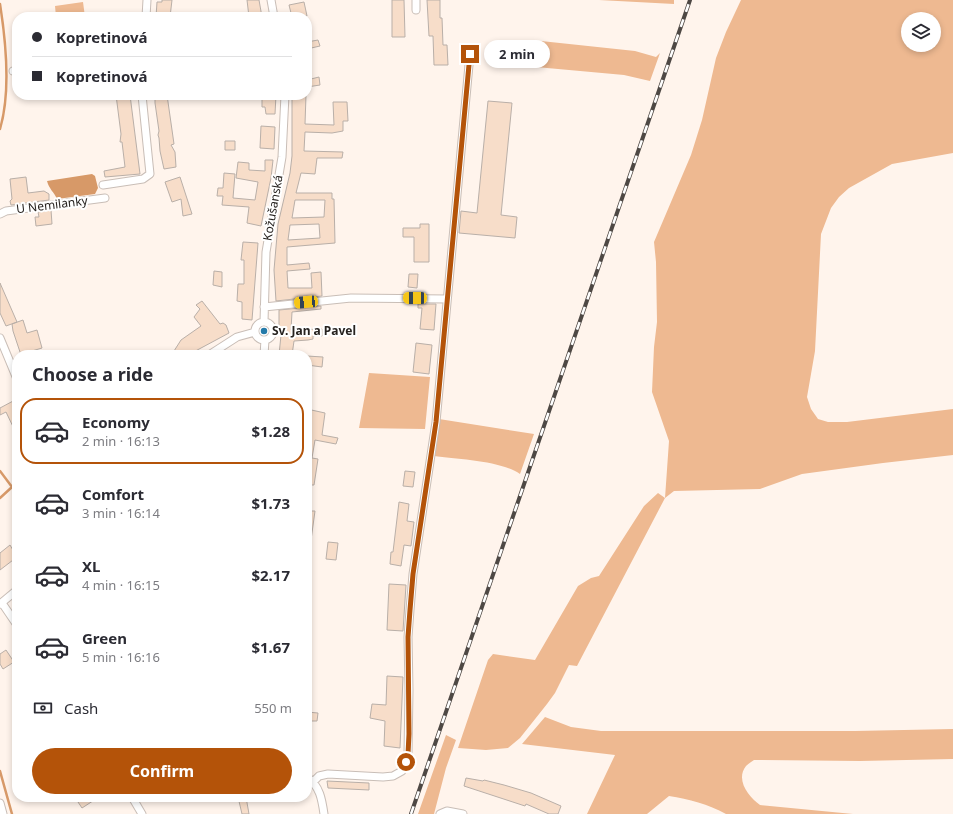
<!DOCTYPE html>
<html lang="en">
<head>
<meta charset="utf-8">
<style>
  :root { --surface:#fff; --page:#f2f2f3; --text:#2b2b33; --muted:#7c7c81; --line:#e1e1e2; --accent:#b45309 }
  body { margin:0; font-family:"Noto Sans",sans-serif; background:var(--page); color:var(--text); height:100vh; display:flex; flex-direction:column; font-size:15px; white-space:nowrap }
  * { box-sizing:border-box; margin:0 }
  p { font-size:13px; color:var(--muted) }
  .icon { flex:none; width:22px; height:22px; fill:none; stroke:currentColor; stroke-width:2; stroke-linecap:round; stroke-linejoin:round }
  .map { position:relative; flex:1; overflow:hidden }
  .panel { position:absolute; left:12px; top:350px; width:300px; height:452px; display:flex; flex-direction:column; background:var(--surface); border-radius:16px; box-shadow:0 2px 6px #0003 }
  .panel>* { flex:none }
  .guide { position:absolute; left:12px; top:12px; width:300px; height:88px; border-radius:16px; box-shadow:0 2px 6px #0003; display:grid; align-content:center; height:88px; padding:0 20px; background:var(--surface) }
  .fabs { position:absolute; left:901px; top:12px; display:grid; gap:8px }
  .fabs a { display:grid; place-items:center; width:40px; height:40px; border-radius:50%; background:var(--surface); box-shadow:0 2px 6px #0003; font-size:20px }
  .end { position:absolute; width:18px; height:18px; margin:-9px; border:5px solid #b45309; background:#fff; box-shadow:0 0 0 2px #fff }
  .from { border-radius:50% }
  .bubble { position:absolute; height:28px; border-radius:14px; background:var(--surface); box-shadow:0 2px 6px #0003; font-size:13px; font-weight:700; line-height:28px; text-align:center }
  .car { position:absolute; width:12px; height:24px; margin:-12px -6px; border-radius:5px; box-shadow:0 0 3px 1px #0007; background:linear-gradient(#f5c518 24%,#345 0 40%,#f5c518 0 76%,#345 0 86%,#f5c518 0) }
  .guide b { display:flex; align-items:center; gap:14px; height:38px; font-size:15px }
  .guide b+b { border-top:1px solid var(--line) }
  .guide i { width:10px; height:10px; background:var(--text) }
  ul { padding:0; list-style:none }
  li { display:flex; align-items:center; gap:12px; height:66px; margin:0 8px 6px; padding:0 12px; border:2px solid transparent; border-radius:16px }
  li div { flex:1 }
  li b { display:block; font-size:15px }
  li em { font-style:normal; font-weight:700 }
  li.active { border-color:var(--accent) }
  li>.icon { width:36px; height:36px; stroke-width:1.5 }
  h2 { padding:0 20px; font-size:18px; line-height:48px }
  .pay { display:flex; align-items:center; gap:10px; height:44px; padding:0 20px; font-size:15px }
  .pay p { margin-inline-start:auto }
  .cta { display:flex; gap:8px; margin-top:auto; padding:8px 20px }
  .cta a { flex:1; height:46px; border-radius:24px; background:var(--accent); color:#fff; font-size:16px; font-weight:700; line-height:46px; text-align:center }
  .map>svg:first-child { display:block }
  .green { fill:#eeb991; fill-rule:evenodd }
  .water { fill:#d79968 }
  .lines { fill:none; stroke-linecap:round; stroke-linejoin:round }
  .stream { stroke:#d79968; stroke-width:2.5 }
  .building { fill:#f7ddc9; stroke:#b9afa8; fill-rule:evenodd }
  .street-casing { stroke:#c9beb7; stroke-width:9 }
  .street { stroke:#fff; stroke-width:7 }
  .rail-casing { stroke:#4e4844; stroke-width:4 }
  .rail { stroke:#fff; stroke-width:2.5; stroke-dasharray:8; stroke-linecap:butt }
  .route { stroke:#b45309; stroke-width:5 }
  .poi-dot { fill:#247aa9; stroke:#fff; stroke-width:1.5 }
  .labels { text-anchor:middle; stroke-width:4; stroke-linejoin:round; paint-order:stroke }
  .street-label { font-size:12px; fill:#272320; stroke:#fff }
  .poi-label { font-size:12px; font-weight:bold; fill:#272320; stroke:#fff; text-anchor:start }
</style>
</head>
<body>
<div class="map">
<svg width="953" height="814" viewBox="0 0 953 814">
  <rect width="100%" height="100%" fill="#fff4ec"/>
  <path class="green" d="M 597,0 L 674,0 L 674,4 L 599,0 Z
    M 741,0 L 953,0 L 953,153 L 892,164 L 849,188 L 839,197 L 831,208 L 821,234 L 815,351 L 807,397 L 811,409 L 818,419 L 828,422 L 847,422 L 953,409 L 953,455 L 883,463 L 802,474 L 760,489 L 674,491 L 665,498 L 577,666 L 569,665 L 555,693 L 547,704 L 520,738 L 508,748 L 486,750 L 458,748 L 488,660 L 493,654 L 535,660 L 578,586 L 591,578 L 599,576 L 644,506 L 658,493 L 665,498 L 669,441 L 652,392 L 654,347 L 657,322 L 656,262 L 654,242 L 691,155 L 702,120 L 716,58 L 726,32 ZM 908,19 L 934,19 L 934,45 L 908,45 Z
    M 83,2 L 85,17 L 56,17 L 55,6 Z
    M 541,41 L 635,51 L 656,57 L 660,53 L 650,81 L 624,75 L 536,67 Z
    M 369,373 L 430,377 L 425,429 L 359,428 Z
    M 439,419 L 534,434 L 520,474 C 502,461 458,459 434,456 Z
    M 545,717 L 571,727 L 601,731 L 855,731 L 953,729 L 953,759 L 860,761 L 754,760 C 751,762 748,764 746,766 C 735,780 749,797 760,805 L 853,814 L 726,814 C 708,804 689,799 669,796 L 647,814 L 587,814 L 615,755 L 522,744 Z
    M 446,735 L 456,740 L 446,768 L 434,814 L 418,814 Z"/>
  <path class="water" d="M 92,174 L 95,176 L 98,188 L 95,194 L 57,199 C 54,192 49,189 47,181 Z"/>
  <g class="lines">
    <path class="stream" d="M 0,4 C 6,42 11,92 0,129
      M 0,471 L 12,487 L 0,498
      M 0,771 L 12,814"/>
  </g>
  <path class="building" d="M 162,0 L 172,0 L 170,17 L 156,17 L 157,2 L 162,2 Z
    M 247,0 L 259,0 L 262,17 L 249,17 Z
    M 392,0 L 404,0 L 405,37 L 392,37 Z
    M 427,0 L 440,0 L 440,18 L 442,18 L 443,45 L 447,45 L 448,65 L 434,65 L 433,36 L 429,36 Z
    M 304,2 L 307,16 L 292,17 L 289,5 Z
    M 318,40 L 320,46 L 307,49 L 307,42 Z
    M 319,77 L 320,85 L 307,87 L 307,80 Z
    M 116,95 L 130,95 L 140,174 L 105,177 L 104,171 L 125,167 L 122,142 L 120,142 L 121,134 Z
    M 155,95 L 167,95 L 174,144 L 171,145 L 175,152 L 176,167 L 164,169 L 160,151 L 159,138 L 158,135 L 159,131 L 155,103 Z
    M 262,95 L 276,95 L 275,114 L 266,114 L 265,107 L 262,107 Z
    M 292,95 L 306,95 L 305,124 L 334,125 L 333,102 L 347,102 L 348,121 L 343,121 L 343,131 L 332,133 L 305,132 L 304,151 L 343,152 L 342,158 L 317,158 L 315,174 L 301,173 L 296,193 L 332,193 L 332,199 L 334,199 L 335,243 L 287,247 L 287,265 L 309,263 L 310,269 L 287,271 L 288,288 L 312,288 L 311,273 L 321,272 L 322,296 L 276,301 L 274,270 L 278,224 L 290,173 L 292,156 ZM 295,200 L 325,200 L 324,217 L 292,218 ZM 319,224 L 320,238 L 288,240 L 290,225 Z
    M 488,101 L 512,103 L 501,215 L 517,217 L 515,238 L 459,233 L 461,211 L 477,213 Z
    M 261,126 L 275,127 L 274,149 L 260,148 Z
    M 225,141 L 235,141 L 235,150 L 225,150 Z
    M 265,160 L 273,160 L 271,178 L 261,226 L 247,223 L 249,207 L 222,205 L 223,196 L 217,196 L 218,188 L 223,188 L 224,173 L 235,174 L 233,198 L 255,200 L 258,182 L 236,178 L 238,162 L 249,163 L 249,170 L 265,171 Z
    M 26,177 L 28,193 L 44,191 L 49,194 L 49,200 L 11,205 L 10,201 L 12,199 L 10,179 Z
    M 180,177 L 192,214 L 183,216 L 181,199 L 172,202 L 165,182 Z
    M 51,210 L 52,224 L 36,226 L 35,217 L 39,217 L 38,212 Z
    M 420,224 L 429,224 L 429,262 L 414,262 L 414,237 L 403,237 L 403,228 L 420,228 Z
    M 243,242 L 258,243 L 252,320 L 242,319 L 242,302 L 237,301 L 238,284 L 244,284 L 244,260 L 241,260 Z
    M 214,271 L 222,272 L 222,287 L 213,285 Z
    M 409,274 L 418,274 L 417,288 L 408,287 Z
    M 0,283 L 17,322 L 6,326 L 0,313 Z
    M 202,301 L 220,324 L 223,323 L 226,325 L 229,333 L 188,355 L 176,355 L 174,351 L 181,340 L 201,326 L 194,317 L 200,309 L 196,305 Z
    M 418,304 L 436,304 L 434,330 L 420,329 L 422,308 L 418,308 Z
    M 321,306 L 321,309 L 292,312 L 291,330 L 322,329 L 322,336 L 313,336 L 313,339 L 308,340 L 294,341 L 292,355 L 279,355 L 281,335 L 279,335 L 279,310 Z
    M 23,320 L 27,333 L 37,330 L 42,348 L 32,351 L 33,355 L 21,355 L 13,331 L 12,324 Z
    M 260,326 L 264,327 L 267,326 L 277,335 L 259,336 Z
    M 416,343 L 432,345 L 429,374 L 413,372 Z
    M 307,356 L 323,357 L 322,367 L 307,365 Z
    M 15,400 L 17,405 L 17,435 L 6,412 L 0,415 L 0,408 Z
    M 307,409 L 325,413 L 322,435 L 338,438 L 336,444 L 315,440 L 312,458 L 318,459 L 314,485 L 307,485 L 307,447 L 308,439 L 307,439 Z
    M 405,471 L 415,472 L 413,487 L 403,486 Z
    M 399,502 L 409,504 L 407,521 L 414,522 L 411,546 L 404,545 L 401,566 L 390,564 L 391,552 L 393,552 Z
    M 307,511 L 315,511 L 311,540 L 307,539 Z
    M 328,542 L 338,543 L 336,560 L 326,559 Z
    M 10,545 L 17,557 L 0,570 L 0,553 Z
    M 389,584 L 406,585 L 403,631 L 387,630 Z
    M 6,650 L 14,662 L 3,669 L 0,664 L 0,654 Z
    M 387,676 L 403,677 L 400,748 L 384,746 L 385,721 L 370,718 L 372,704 L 386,705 Z
    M 307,712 L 318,713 L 317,721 L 307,721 Z
    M 466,778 L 483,781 L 484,780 L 504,785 L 531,793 L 561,806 L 558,814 L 549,814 L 526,804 L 525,806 L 464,786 Z
    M 327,781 L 369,783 L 369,790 L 328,788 Z
    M 85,797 L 99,797 L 82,808 L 78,802 Z
    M 238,797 L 246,797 L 249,814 L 242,814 Z"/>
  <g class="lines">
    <g class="street-casing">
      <path id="street" d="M 271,0 L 274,17
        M 416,0 L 416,10
        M 146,17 L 147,0
        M 13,71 L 17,71
        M 103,185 L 143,179 L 150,174 L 142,95
        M 0,214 L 6,211 L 105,198
        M 264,307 L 351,298 L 447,299
        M255 331a9 9 0 1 1 18 0a9 9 0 1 1-18 0Z
        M 264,322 L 266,252 L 282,157 L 285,95
        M 0,338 L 17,379
        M 209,355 L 237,337 L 255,332
        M 264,355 L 265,340
        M 2,603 L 17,625
        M 0,604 L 17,590
        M 307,777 C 320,786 322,800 324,814
        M 313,782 L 319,776 L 328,774 L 383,777 L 393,776 L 402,771 L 408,754 L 409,690 L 408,637 L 410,610 L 413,574 L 436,422 L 470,54
        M 132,797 L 142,814
        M 0,803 L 3,814
        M 440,814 L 447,811 L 463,814"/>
    </g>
    <use href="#street" class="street"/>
    <g class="rail-casing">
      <path id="rail" d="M 411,814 L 690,0"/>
    </g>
    <use href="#rail" class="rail"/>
  </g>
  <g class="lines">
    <path class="route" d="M 406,762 L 408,754 L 409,734 L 408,637 L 410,610 L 413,574 L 436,422 L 470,54"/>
  </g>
  <circle class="poi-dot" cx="264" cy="331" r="4"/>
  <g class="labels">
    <g class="street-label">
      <text transform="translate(52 205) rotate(-7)" y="4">U Nemilanky</text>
      <text transform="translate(273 208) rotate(-80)" y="4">Kožušanská</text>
    </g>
    <g class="poi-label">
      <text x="272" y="335">Sv. Jan a Pavel</text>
    </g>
  </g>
</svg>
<div class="fabs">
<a><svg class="icon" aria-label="layers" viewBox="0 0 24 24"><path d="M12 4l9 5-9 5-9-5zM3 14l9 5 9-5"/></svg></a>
</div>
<i class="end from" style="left:406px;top:762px"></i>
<i class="end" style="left:470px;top:54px"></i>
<div class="bubble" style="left:484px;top:40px;width:66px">2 min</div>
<i class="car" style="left:415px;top:298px;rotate:271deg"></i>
<i class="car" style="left:306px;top:302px;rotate:265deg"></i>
<div class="guide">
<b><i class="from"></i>Kopretinová</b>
<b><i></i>Kopretinová</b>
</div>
<section class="panel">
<h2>Choose a ride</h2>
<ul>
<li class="active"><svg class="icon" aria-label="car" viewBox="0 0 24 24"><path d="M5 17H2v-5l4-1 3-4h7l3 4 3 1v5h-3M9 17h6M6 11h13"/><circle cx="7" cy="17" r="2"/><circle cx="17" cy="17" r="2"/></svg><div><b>Economy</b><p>2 min · 16:13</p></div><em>$1.28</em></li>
<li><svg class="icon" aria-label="car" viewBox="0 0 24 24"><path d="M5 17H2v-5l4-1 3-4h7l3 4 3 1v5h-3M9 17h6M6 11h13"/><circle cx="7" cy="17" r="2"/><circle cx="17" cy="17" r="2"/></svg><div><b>Comfort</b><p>3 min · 16:14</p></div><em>$1.73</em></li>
<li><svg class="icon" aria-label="car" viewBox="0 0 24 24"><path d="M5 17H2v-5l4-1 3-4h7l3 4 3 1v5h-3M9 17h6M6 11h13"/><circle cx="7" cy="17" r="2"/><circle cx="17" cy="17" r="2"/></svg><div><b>XL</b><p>4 min · 16:15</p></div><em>$2.17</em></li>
<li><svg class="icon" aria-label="car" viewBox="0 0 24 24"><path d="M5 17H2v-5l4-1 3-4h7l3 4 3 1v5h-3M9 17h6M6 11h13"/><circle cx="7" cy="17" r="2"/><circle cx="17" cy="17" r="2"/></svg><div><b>Green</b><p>5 min · 16:16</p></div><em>$1.67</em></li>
</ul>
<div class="pay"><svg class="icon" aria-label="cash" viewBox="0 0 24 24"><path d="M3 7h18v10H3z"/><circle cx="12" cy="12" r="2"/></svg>Cash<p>550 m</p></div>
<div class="cta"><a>Confirm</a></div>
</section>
</div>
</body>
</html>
